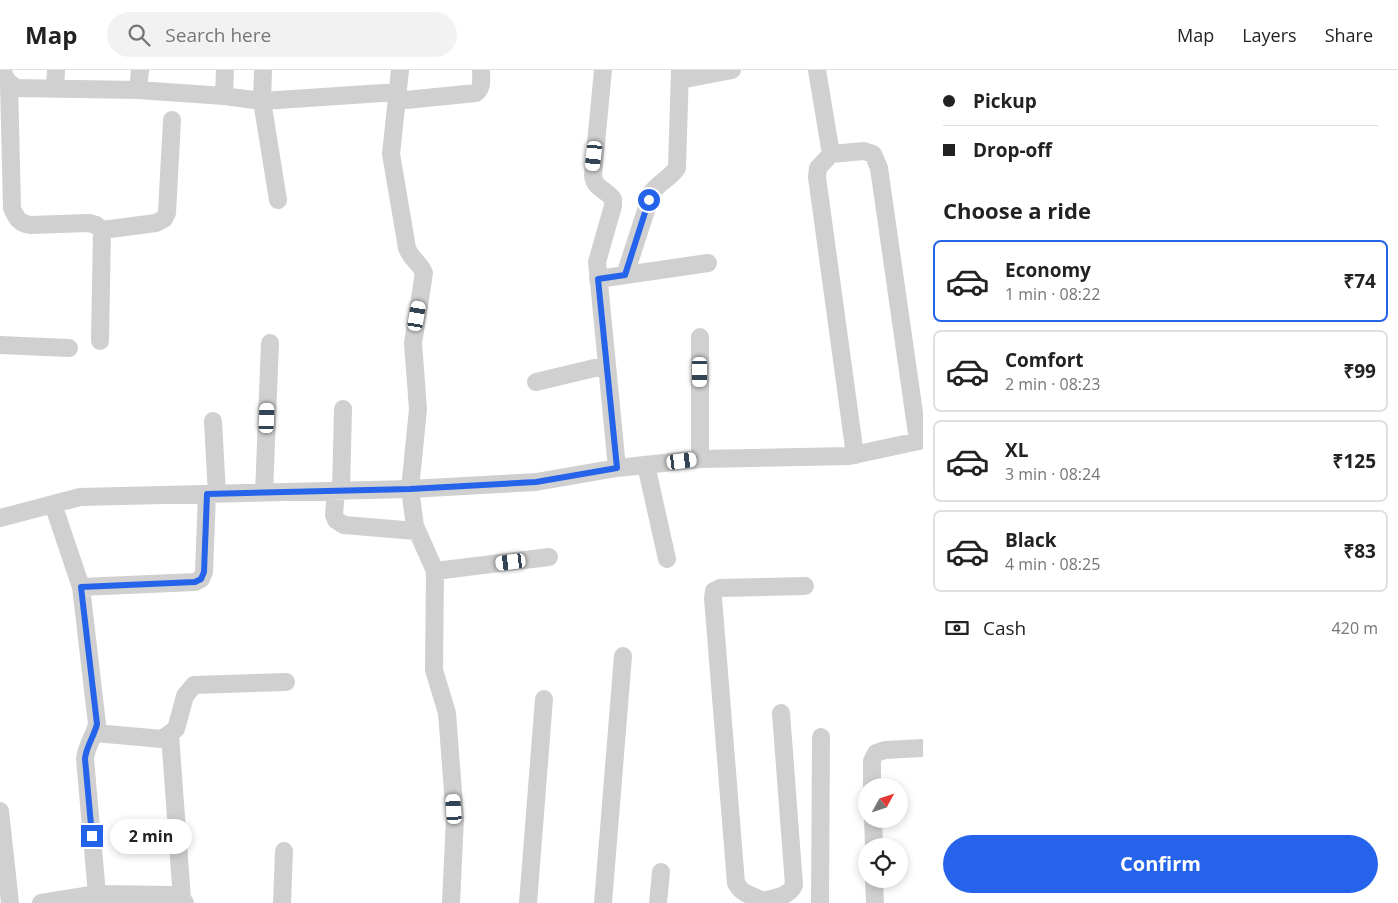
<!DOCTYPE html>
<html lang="en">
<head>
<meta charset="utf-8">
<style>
  :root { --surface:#fff; --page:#f2f2f2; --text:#222; --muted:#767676; --line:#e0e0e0; --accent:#2563eb }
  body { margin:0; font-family:"Open Sans",sans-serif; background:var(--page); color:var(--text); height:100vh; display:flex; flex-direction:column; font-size:19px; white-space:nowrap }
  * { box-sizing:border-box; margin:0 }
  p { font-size:16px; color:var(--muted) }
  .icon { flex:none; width:28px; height:28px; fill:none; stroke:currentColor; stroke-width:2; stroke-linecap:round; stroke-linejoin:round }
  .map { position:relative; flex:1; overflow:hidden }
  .panel { display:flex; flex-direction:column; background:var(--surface); width:475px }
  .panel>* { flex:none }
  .hud { display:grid; align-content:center; height:110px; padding:0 20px; background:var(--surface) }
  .needle { width:32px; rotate:50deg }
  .tools { position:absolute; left:858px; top:708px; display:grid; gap:10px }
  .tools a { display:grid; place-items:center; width:50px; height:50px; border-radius:50%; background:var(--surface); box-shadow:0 2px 8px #0003; font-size:25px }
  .end { position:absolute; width:22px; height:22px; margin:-11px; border:6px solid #2563eb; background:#fff; box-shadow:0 0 0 2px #fff }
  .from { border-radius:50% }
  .bubble { position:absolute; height:35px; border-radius:18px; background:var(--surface); box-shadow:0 2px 8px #0003; font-size:16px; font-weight:700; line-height:35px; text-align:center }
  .car { position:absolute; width:15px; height:30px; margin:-15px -8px; border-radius:6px; box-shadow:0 0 4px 1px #0007; background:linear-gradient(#fff 24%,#345 0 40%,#fff 0 76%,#345 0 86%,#fff 0) }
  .hud b { display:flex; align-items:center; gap:18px; height:48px; font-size:19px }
  .hud b+b { border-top:1px solid var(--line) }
  .hud i { width:12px; height:12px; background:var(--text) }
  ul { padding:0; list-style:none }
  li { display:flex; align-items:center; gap:15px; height:82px; margin:0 10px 8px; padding:0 10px; border:2px solid var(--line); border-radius:8px }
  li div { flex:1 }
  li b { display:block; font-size:19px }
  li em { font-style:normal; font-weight:700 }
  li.active { border-color:var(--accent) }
  li>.icon { width:45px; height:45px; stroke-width:1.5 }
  h2 { padding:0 20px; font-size:22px; line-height:60px }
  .pay { display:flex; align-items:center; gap:12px; height:55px; padding:0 20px; font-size:19px }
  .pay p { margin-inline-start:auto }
  .cta { display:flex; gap:10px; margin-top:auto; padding:10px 20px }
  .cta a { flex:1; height:58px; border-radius:30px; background:var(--accent); color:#fff; font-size:20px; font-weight:700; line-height:58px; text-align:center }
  header { display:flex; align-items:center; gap:30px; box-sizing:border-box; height:70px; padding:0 25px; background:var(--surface); border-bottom:1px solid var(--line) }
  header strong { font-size:24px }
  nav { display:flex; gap:28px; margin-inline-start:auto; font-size:18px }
  .search { width:350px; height:45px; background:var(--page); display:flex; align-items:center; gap:12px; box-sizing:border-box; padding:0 18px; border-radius:28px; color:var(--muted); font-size:19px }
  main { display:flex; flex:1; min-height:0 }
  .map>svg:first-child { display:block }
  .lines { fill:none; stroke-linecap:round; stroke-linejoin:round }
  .minor { stroke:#d0d0d0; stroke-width:18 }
  .route { stroke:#2563eb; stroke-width:6 }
</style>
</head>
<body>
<header>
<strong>Map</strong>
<div class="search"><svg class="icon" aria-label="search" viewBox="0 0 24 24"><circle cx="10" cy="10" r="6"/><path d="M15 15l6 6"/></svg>Search here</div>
<nav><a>Map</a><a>Layers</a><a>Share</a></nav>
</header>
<main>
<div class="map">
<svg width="923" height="833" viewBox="0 0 923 833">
  <rect width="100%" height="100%" fill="#fff"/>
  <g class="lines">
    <path class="minor" d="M 3,0 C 4,9 9,13 16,18 L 138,20 L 224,26 L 262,31 L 398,22
      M 263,0 L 262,31 L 278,130
      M 400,0 L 391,84 L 407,178 C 411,189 420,193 424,203 L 413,273 L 418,339 L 410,419 L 415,456 L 435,501 L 434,600 L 447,643 L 455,748 L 451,833
      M 603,0 L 593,105 C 594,118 605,119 613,129 L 613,136 L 597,192 L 617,398
      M 817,0 L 831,84 L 818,98 L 817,107 L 855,385
      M 680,10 L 732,0
      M 9,13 L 12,138 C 16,148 19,153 30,155 L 89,153 L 96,155 L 102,160 L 100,271
      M 55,18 L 56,0
      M 138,20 L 140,0
      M 224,26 L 225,0
      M 396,31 L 476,23 C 483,17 481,9 481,0
      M 831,84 L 864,81 L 873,84 L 879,98 L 918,371
      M 102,160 L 156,153 L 164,149 L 167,143 L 172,50
      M 625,205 L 652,122 C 659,113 670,108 677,98 L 680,0
      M 598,209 L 708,193
      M 0,275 L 69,278
      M 536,312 L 607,295
      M 213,351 L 217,424
      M 700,389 L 700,267
      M 646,395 L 667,489
      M 336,421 L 334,445 L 336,450 L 344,455 L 416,461
      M 341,421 L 343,339
      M 264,423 L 270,273
      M 53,434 L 81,517 L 97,654 C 94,667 86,676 85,689 L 97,824
      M 0,448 L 80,427 L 410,419 L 536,412 L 617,398 L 700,389 L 849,386 L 923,370
      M 435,501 L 549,487
      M 81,517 L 195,512 L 201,509 L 204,502 L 207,424
      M 95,663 L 162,669 L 176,659 L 185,626 L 194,615 L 286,612
      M 170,665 L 182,829
      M 872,716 L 872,691 L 876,683 L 885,680 L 923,678
      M 0,741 L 10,833
      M 873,749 L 874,776
      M 874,809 L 875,833
      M 762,831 C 774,828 789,827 794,815 L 781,643
      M 41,833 L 97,824 L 175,825 L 182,829 L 185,833
      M 282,833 L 284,781
      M 528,833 L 544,629
      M 603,833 L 623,586
      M 658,833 L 661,802
      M 763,833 C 754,822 745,829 736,813 L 713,528 L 714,521 L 720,518 L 805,516
      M 820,833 L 821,667"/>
  </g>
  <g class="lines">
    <path class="route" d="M 92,766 L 85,689 C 86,676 94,667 97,654 L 81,517 L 195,512 L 201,509 L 204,502 L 207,424 L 410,419 L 536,412 L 617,398 L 598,209 L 625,205 L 649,130"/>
  </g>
</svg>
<div class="tools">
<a><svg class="needle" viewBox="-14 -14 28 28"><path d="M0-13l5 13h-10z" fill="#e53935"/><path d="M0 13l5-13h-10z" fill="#767676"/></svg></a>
<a><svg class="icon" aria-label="locate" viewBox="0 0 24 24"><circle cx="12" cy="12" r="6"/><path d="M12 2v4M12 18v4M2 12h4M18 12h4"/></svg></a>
</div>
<i class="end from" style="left:649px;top:130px"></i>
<i class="end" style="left:92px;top:766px"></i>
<div class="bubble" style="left:110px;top:749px;width:82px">2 min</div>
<i class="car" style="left:594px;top:86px;rotate:186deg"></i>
<i class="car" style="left:417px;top:246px;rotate:10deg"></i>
<i class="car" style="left:700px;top:302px;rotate:180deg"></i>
<i class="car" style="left:267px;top:348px;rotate:2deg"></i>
<i class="car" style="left:682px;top:391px;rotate:83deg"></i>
<i class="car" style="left:511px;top:492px;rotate:263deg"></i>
<i class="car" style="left:454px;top:739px;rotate:356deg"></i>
</div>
<section class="panel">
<div class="hud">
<b><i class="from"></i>Pickup</b>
<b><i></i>Drop-off</b>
</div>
<h2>Choose a ride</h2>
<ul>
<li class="active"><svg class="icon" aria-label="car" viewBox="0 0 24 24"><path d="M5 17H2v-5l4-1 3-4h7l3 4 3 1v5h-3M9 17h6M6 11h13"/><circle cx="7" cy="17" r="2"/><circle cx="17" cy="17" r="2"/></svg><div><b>Economy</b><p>1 min · 08:22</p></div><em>₹74</em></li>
<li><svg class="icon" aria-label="car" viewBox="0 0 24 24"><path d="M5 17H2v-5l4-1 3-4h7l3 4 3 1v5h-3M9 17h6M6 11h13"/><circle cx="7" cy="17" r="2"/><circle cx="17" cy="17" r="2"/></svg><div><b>Comfort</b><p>2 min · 08:23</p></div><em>₹99</em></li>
<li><svg class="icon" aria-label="car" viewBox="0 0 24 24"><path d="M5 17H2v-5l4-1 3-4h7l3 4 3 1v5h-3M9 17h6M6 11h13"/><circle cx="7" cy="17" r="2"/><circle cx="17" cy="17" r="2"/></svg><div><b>XL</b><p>3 min · 08:24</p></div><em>₹125</em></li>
<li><svg class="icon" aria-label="car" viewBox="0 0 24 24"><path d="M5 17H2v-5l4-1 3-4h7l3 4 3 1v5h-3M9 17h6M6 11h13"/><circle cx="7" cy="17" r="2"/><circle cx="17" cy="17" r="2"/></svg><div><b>Black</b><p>4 min · 08:25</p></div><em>₹83</em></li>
</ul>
<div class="pay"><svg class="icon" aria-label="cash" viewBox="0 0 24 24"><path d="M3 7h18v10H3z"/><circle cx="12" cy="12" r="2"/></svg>Cash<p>420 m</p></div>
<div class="cta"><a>Confirm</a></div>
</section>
</main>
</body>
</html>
